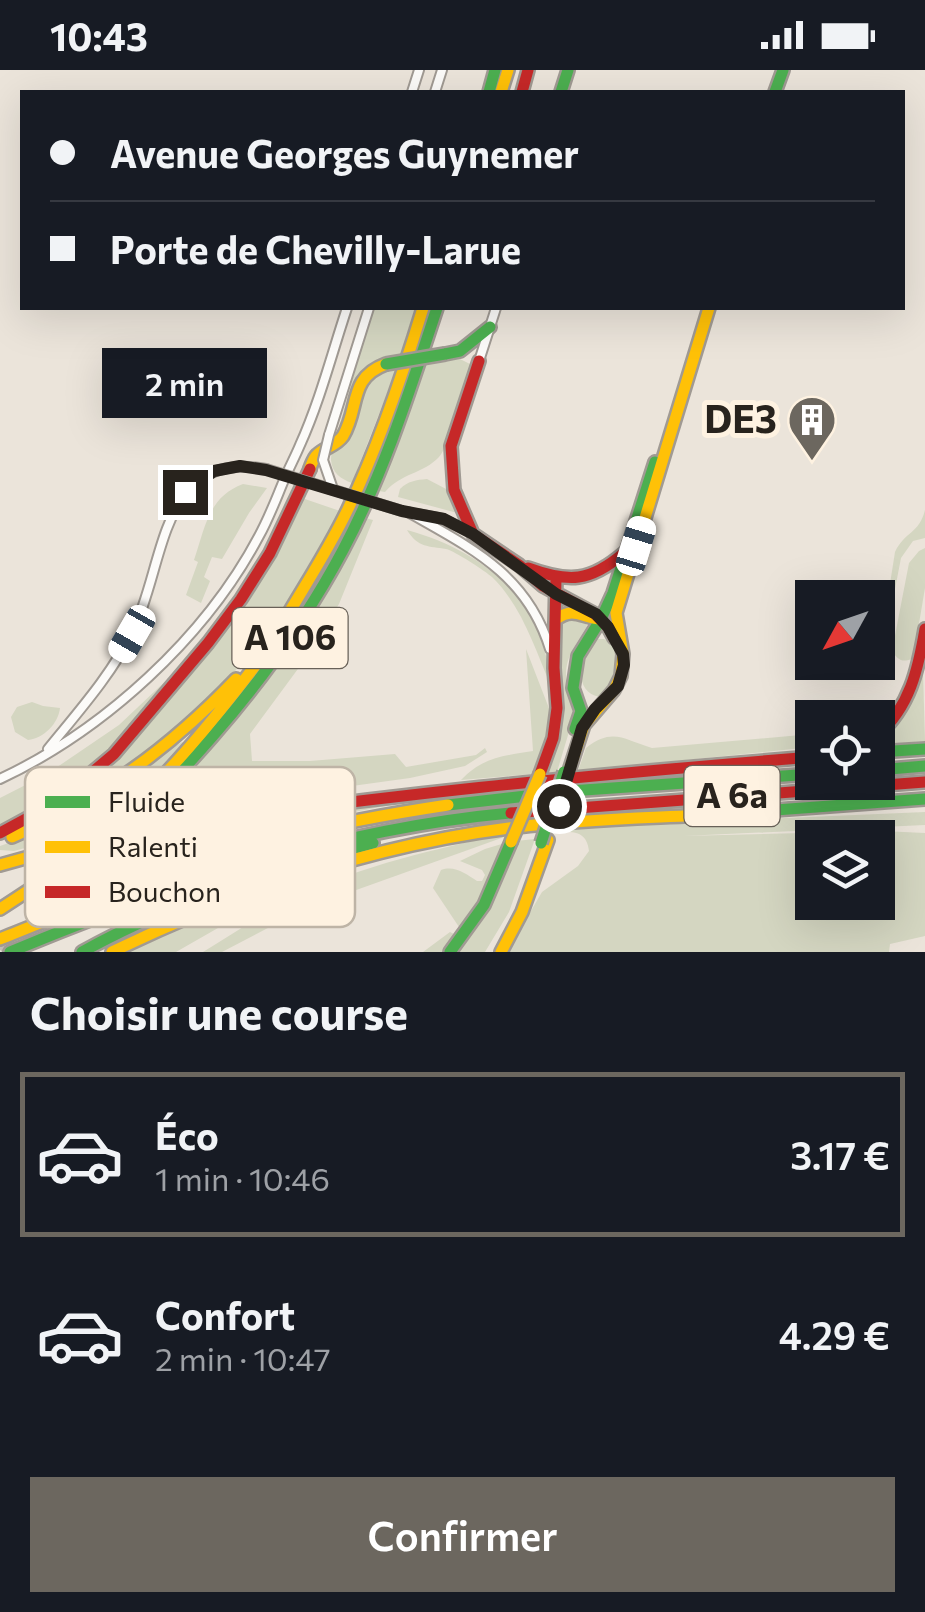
<!DOCTYPE html>
<html lang="fr">
<head>
<meta charset="utf-8">
<style>
  :root { --surface:#171b24; --page:#20242c; --text:#f1f3f6; --muted:#9ea1a6; --line:#363941; --accent:#6c675f }
  body { margin:0; font-family:Commissioner,sans-serif; background:var(--page); color:var(--text); height:100vh; display:flex; flex-direction:column; font-size:38px; white-space:nowrap }
  * { box-sizing:border-box; margin:0 }
  p { font-size:32px; color:var(--muted) }
  .icon { flex:none; width:55px; height:55px; fill:none; stroke:currentColor; stroke-width:2; stroke-linecap:round; stroke-linejoin:round }
  .map { position:relative; height:882px; overflow:hidden }
  .sheet { display:flex; flex-direction:column; background:var(--surface); flex:1 }
  .sheet>* { flex:none }
  .hud { position:absolute; left:20px; top:20px; width:885px; height:220px; border-radius:0px; box-shadow:0 10px 40px #0002; display:grid; align-content:center; height:220px; padding:0 30px; background:var(--surface) }
  .needle { width:65px; rotate:230deg }
  .tools { position:absolute; left:795px; top:510px; display:grid; gap:20px }
  .tools a { display:grid; place-items:center; width:100px; height:100px; border-radius:0px; background:var(--surface); box-shadow:0 10px 40px #0002; font-size:50px }
  .end { position:absolute; width:45px; height:45px; margin:-22px; border:12px solid #28231d; background:#fff; box-shadow:0 0 0 5px #fff }
  .from { border-radius:50% }
  .bubble { position:absolute; height:70px; border-radius:0px; background:var(--surface); box-shadow:0 10px 40px #0002; font-size:32px; font-weight:600; line-height:70px; text-align:center }
  .car { position:absolute; width:30px; height:60px; margin:-30px -15px; border-radius:12px; box-shadow:0 0 8px 2px #0007; background:linear-gradient(#fff 24%,#345 0 40%,#fff 0 76%,#345 0 86%,#fff 0) }
  .hud b { display:flex; align-items:center; gap:35px; height:95px; font-size:38px }
  .hud b+b { border-top:2px solid var(--line) }
  .hud i { width:25px; height:25px; background:var(--text) }
  ul { padding:0; list-style:none }
  li { display:flex; align-items:center; gap:30px; height:165px; margin:0 20px 15px; padding:0 10px; border:5px solid transparent; border-radius:0px }
  li div { flex:1 }
  li b { display:block; font-size:38px }
  li em { font-style:normal; font-weight:600 }
  li.selected { border-color:var(--accent) }
  li>.icon { width:90px; height:90px; stroke-width:1.5 }
  h2 { padding:0 30px; font-size:45px; line-height:120px }
  .button { display:flex; gap:20px; margin-top:auto; padding:20px 30px }
  .button a { flex:1; height:115px; border-radius:0px; background:var(--accent); color:#fff; font-size:40px; font-weight:600; line-height:115px; text-align:center }
  .status { display:flex; justify-content:space-between; align-items:center; height:70px; padding:0 50px; background:var(--surface); direction:ltr }
  .status svg { height:28px; fill:currentColor }
  .map>svg:first-child { display:block }
  .green { fill:#d4d6c1; fill-rule:evenodd }
  .lines { fill:none; stroke-linecap:round; stroke-linejoin:round }
  .highway-tunnel { stroke:#c4bdb4; stroke-width:15; stroke-dasharray:15 8; stroke-linecap:butt }
  .street-casing { stroke:#a09a93; stroke-width:12 }
  .fast-casing { stroke:#a09a93; stroke-width:16 }
  .slow-casing { stroke:#a09a93; stroke-width:16 }
  .jam-casing { stroke:#a09a93; stroke-width:16 }
  .street { stroke:#fcfbf9; stroke-width:8 }
  .fast { stroke:#4caf50; stroke-width:11 }
  .slow { stroke:#ffc107; stroke-width:11 }
  .jam { stroke:#c62828; stroke-width:11 }
  .street-bridge-casing { stroke:#a09a93; stroke-width:12; stroke-linecap:butt }
  .fast-bridge-casing { stroke:#a09a93; stroke-width:16; stroke-linecap:butt }
  .slow-bridge-casing { stroke:#a09a93; stroke-width:16; stroke-linecap:butt }
  .street-bridge { stroke:#fcfbf9; stroke-width:8 }
  .fast-bridge { stroke:#4caf50; stroke-width:11 }
  .slow-bridge { stroke:#ffc107; stroke-width:11 }
  .route { stroke:#28231d; stroke-width:12 }
  .labels { text-anchor:middle; stroke-width:10; stroke-linejoin:round; paint-order:stroke }
  .shield { fill:#fef2e1; stroke:#686158; stroke-width:2.5 }
  .shield-label { font-size:35px; font-weight:bold; fill:#28231d }
  .poi-label { font-size:38px; font-weight:bold; fill:#28231d; stroke:#fef2e1; text-anchor:end }
  .key { fill:#fef2e1; stroke:#beb4a6; stroke-width:2.5 }
  .key-label { font-size:28px; fill:#28231d }
</style>
</head>
<body>
<div class="status"><b>10:43</b><svg viewBox="0 0 49 12"><path d="M0 12V9h3v3zM5 12V6h3v6zM10 12V3h3v9zM15 12V0h3v12zM26 1h20v11H26zM47 4h2v5h-2z"/></svg></div>
<div class="map">
<svg width="925" height="882" viewBox="0 0 925 882">
  <rect width="100%" height="100%" fill="#ebe4da"/>
  <path class="green" d="M 373,238 L 415,238 L 400,287 L 370,295 L 338,360 Z
    M 458,288 L 472,295 C 466,314 450,375 439,387 C 423,404 401,403 385,422 L 379,421 L 426,292 Z
    M 397,298 L 352,413 C 341,409 332,403 331,390 C 330,376 361,322 369,306 Z
    M 427,409 L 448,420 L 461,444 L 398,427 L 400,419 C 408,411 416,410 427,409 Z
    M 243,414 L 267,418 L 249,443 L 222,489 L 212,487 L 204,507 L 210,511 L 201,533 L 186,525 L 198,492 L 194,490 C 205,458 208,427 243,414 Z
    M 302,428 L 340,441 L 282,541 L 218,623 L 150,686 L 103,718 L 32,752 L 70,729 L 222,563 Z
    M 925,440 L 925,468 L 913,471 L 901,488 L 879,602 L 875,609 L 895,482 C 905,461 919,464 925,440 Z
    M 365,448 L 373,450 L 339,534 L 306,588 L 250,664 L 252,691 L 310,691 L 395,684 L 406,697 L 476,685 L 485,678 L 487,682 L 465,696 L 410,708 L 235,732 L 141,752 L 180,715 Z
    M 407,460 C 486,482 544,531 551,616 C 535,579 522,536 492,507 C 485,501 455,481 446,479 C 429,476 418,478 407,460 Z
    M 925,478 L 925,518 L 914,583 L 911,589 C 902,593 897,589 892,581 L 909,493 L 919,481 Z
    M 566,546 L 585,552 L 587,556 C 574,579 561,590 568,620 C 570,630 574,635 574,645 L 557,702 L 545,703 L 564,639 L 560,558 Z
    M 598,569 L 604,569 L 614,575 L 618,586 L 612,617 L 600,627 C 571,622 579,581 598,569 Z
    M 526,579 L 552,646 L 551,655 L 533,704 L 461,710 C 483,687 503,686 533,681 Z
    M 191,587 L 96,697 L 64,723 L 0,758 L 0,728 L 47,704 L 119,655 Z
    M 923,602 L 925,671 L 881,675 L 880,670 Z
    M 32,632 L 43,636 L 60,638 C 58,654 44,668 28,670 L 15,662 L 11,647 L 17,637 Z
    M 812,664 L 812,677 L 578,701 L 586,678 C 613,657 624,670 652,678 Z
    M 182,672 L 187,673 L 101,757 L 14,781 L 0,780 L 0,776 L 20,769 Z
    M 411,728 L 412,731 L 317,749 L 201,781 L 66,829 L 124,770 Z
    M 925,742 L 925,755 L 683,766 L 882,761 L 925,763 L 925,866 L 890,874 L 889,882 L 507,882 L 542,822 L 578,796 L 589,781 C 587,761 573,761 557,762 L 557,758 ZM 812,768 L 878,768 L 878,832 L 812,832 Z
    M 509,763 L 507,766 L 306,838 L 222,882 L 203,882 C 234,863 263,843 296,827 C 362,795 437,779 509,763 Z
    M 535,769 L 509,842 L 485,882 L 458,882 L 484,848 L 516,771 Z
    M 505,773 L 483,827 L 443,882 L 423,882 L 450,862 L 454,864 L 459,857 L 433,818 L 441,800 C 455,795 466,804 477,811 L 482,811 L 485,805 L 482,800 L 460,791 L 485,779 Z
    M 286,819 L 176,882 L 128,882 L 205,847 Z"/>
  <g class="lines">
    <path class="highway-tunnel" d="M 2,882 L 59,830"/>
    <g class="street-casing">
      <path id="street" d="M 412,22 L 419,0
        M 435,22 L 442,0
        M 479,291 L 496,238
        M 329,365 L 369,238
        M 408,442 C 471,478 527,504 550,579
        M 417,444 L 443,449 L 473,464
        M 48,679 C 78,642 112,604 133,561 C 166,493 159,379 266,399
        M 0,709 C 104,660 205,568 259,466 C 269,448 276,429 284,410 C 289,398 295,387 300,375 C 320,331 332,283 347,238"/>
    </g>
    <g class="fast-casing">
      <path id="fast" d="M 489,22 L 495,0
        M 561,22 L 568,0
        M 775,22 L 783,0
        M 445,284 L 460,281 L 490,257
        M 575,659 L 581,641 L 573,618 L 578,586 L 601,549 L 613,523 L 655,392
        M 878,682 L 925,679
        M 878,700 L 925,696
        M 448,735 L 570,721 L 812,704
        M 722,744 L 925,729
        M 51,830 C 163,726 271,616 343,480 C 384,403 410,320 437,238
        M 10,882 C 172,815 336,759 511,743
        M 82,882 C 174,831 272,800 373,773
        M 450,882 L 484,835 L 511,772"/>
    </g>
    <g class="slow-casing">
      <path id="slow" d="M 501,22 L 508,0
        M 310,399 C 310,397 315,386 317,385 C 325,377 336,376 343,366 C 360,337 348,308 386,294
        M 556,549 C 575,536 581,548 601,549
        M 569,701 L 584,655 L 614,620 L 621,606 L 623,584 L 616,543 L 709,238
        M 12,767 C 101,728 169,679 236,609
        M 0,795 L 72,775
        M 0,839 C 28,821 56,803 82,782 C 160,719 223,640 282,560 L 283,553 C 305,515 329,479 348,439 C 379,375 402,307 423,238
        M 0,869 C 95,831 190,792 290,766 C 342,752 395,743 448,735
        M 112,882 C 240,820 375,774 517,757 C 585,749 654,748 722,744
        M 501,882 L 522,842 L 548,770"/>
    </g>
    <g class="jam-casing">
      <path id="jam" d="M 522,22 L 528,0
        M 479,291 L 451,376 L 454,420 L 473,464 L 519,495 L 543,516 L 595,544 L 608,557 L 614,568
        M 528,498 C 569,513 590,512 624,483
        M 878,665 C 910,636 918,600 925,559
        M 540,704 L 553,668 L 557,638 L 554,598 L 556,508
        M 511,743 L 925,712
        M 147,760 C 368,726 590,705 812,687
        M 0,763 L 57,732 L 114,684 L 208,573 L 241,529 L 270,483 L 310,399"/>
    </g>
    <use href="#street" class="street"/>
    <use href="#fast" class="fast"/>
    <use href="#slow" class="slow"/>
    <use href="#jam" class="jam"/>
    <g class="street-bridge-casing">
      <path id="street-bridge" d="M 329,365 L 323,390 L 333,419
        M 266,399 L 402,441"/>
    </g>
    <g class="fast-bridge-casing">
      <path id="fast-bridge" d="M 386,294 L 445,284
        M 541,773 L 564,702"/>
    </g>
    <g class="slow-bridge-casing">
      <path id="slow-bridge" d="M 511,772 L 540,704
        M 72,775 L 147,760"/>
    </g>
    <use href="#street-bridge" class="street-bridge"/>
    <use href="#fast-bridge" class="fast-bridge"/>
    <use href="#slow-bridge" class="slow-bridge"/>
  </g>
  <g class="lines">
    <path class="route" d="M 185,422 L 214,401 L 240,396 L 266,400 L 402,441 L 444,449 L 473,464 L 556,524 L 596,544 L 608,557 L 614,568 L 623,584 L 624,595 L 618,616 L 595,639 L 582,658 L 559,736"/>
  </g>
  <defs>
    <g id="building-pin" transform="scale(2.5)"><path d="M0 17L-7.5 6A9.5 9.5 0 1 1 7.5 6Z" fill="#6c675f" stroke="#fef2e1"/><path d="M-4-6H4V6H1V3H-1V6H-4ZM-2.5-4.3h1.7v1.8h-1.7ZM.8-4.3h1.7v1.8H.8ZM-2.5-1h1.7V.8h-1.7ZM.8-1h1.7V.8H.8Z" fill="#fff"/></g>
  </defs>
  <g fill-rule="evenodd">
    <use href="#building-pin" x="812" y="350"/>
  </g>
  <g class="labels">
    <g class="shield">
      <rect x="232.5" y="538" width="115" height="60" rx="8"/>
      <rect x="684.5" y="696" width="95" height="60" rx="8"/>
    </g>
    <g class="shield-label">
      <text x="290" y="580">A 106</text>
      <text x="732" y="738">A 6a</text>
    </g>
    <g class="poi-label">
      <text x="777" y="363">DE3</text>
    </g>
  </g>
  <rect x="25" y="697" width="330" height="160" rx="15" class="key"/>
  <rect x="45" y="726" width="45" height="12" fill="#4caf50"/>
  <rect x="45" y="771" width="45" height="12" fill="#ffc107"/>
  <rect x="45" y="816" width="45" height="12" fill="#c62828"/>
  <g class="key-label">
    <text x="108" y="742">Fluide</text>
    <text x="108" y="787">Ralenti</text>
    <text x="108" y="832">Bouchon</text>
  </g>
</svg>
<div class="tools">
<a><svg class="needle" viewBox="-14 -14 28 28"><path d="M0-13l5 13h-10z" fill="#e53935"/><path d="M0 13l5-13h-10z" fill="#9ea1a6"/></svg></a>
<a><svg class="icon" aria-label="locate" viewBox="0 0 24 24"><circle cx="12" cy="12" r="6"/><path d="M12 2v4M12 18v4M2 12h4M18 12h4"/></svg></a>
<a><svg class="icon" aria-label="layers" viewBox="0 0 24 24"><path d="M12 4l9 5-9 5-9-5zM3 14l9 5 9-5"/></svg></a>
</div>
<i class="end from" style="left:559px;top:736px"></i>
<i class="end" style="left:185px;top:422px"></i>
<div class="bubble" style="left:102px;top:278px;width:165px">2 min</div>
<i class="car" style="left:636px;top:476px;rotate:17deg"></i>
<i class="car" style="left:132px;top:564px;rotate:210deg"></i>
<div class="hud">
<b><i class="from"></i>Avenue Georges Guynemer</b>
<b><i></i>Porte de Chevilly-Larue</b>
</div>
</div>
<section class="sheet">
<h2>Choisir une course</h2>
<ul>
<li class="selected"><svg class="icon" aria-label="car" viewBox="0 0 24 24"><path d="M5 17H2v-5l4-1 3-4h7l3 4 3 1v5h-3M9 17h6M6 11h13"/><circle cx="7" cy="17" r="2"/><circle cx="17" cy="17" r="2"/></svg><div><b>Éco</b><p>1 min · 10:46</p></div><em>3.17 €</em></li>
<li><svg class="icon" aria-label="car" viewBox="0 0 24 24"><path d="M5 17H2v-5l4-1 3-4h7l3 4 3 1v5h-3M9 17h6M6 11h13"/><circle cx="7" cy="17" r="2"/><circle cx="17" cy="17" r="2"/></svg><div><b>Confort</b><p>2 min · 10:47</p></div><em>4.29 €</em></li>
</ul>
<div class="button"><a>Confirmer</a></div>
</section>
</body>
</html>
